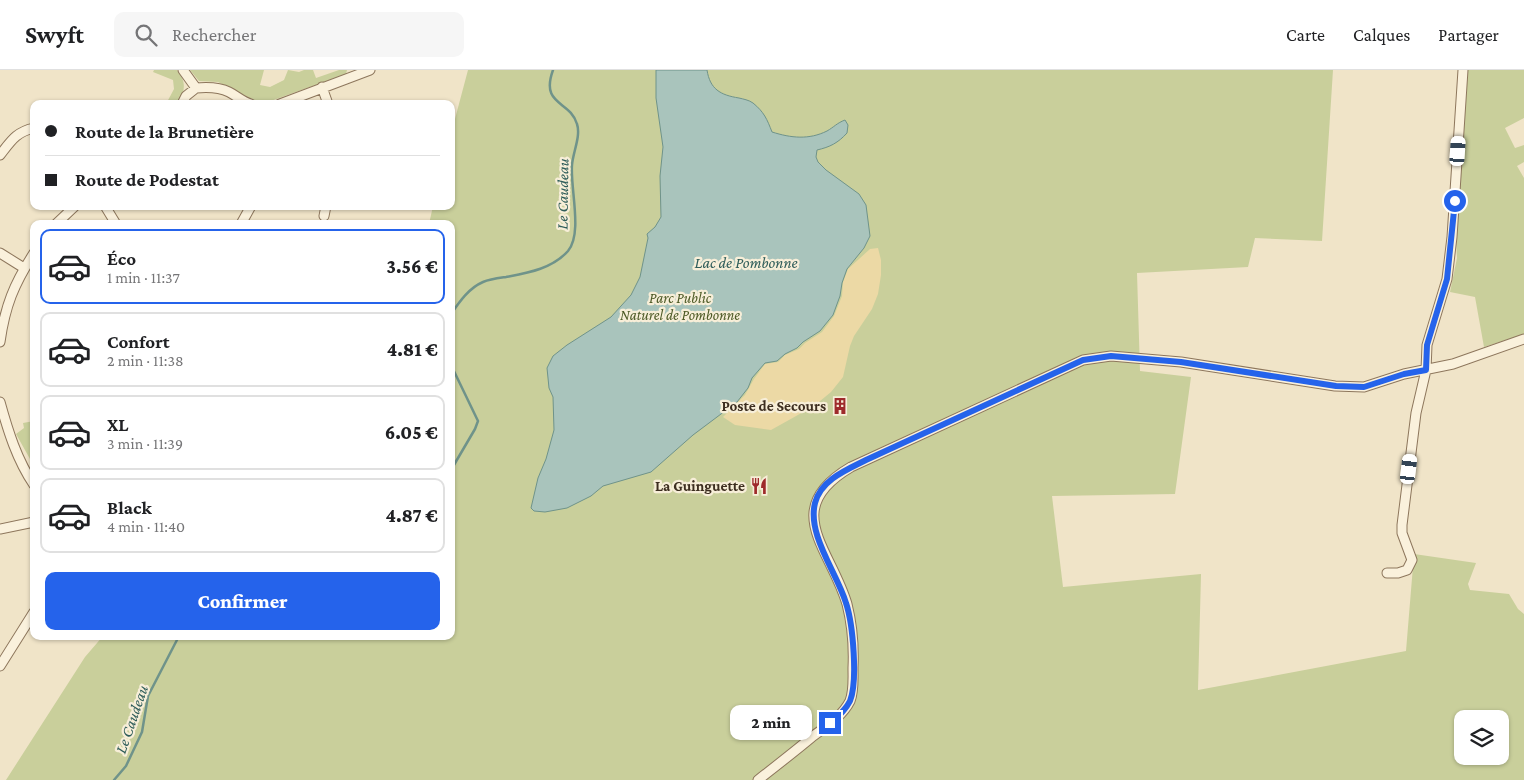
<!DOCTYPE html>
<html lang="fr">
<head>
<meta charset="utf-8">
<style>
  :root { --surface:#fff; --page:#f6f6f6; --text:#202124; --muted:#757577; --line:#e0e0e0; --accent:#2563eb }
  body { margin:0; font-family:"Crimson Pro",serif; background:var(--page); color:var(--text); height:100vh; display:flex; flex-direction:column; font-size:19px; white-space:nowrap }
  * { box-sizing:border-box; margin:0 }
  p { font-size:16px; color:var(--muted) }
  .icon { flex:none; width:28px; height:28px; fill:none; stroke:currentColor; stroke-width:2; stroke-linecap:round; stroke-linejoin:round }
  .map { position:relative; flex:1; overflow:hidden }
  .panel { position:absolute; left:30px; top:150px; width:425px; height:420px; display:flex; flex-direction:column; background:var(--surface); border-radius:10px; box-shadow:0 1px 4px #0004 }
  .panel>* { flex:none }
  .guide { position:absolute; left:30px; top:30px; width:425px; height:110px; border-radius:10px; box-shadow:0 1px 4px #0004; display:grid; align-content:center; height:110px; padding:0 15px; background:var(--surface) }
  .buttons { position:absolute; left:1454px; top:640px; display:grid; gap:10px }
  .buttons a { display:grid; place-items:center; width:55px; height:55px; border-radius:10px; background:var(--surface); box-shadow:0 1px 4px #0004; font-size:25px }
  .end { position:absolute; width:22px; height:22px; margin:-11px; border:6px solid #2563eb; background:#fff; box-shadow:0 0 0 2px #fff }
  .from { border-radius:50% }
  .bubble { position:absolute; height:35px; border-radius:10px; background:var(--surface); box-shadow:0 1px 4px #0004; font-size:16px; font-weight:800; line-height:35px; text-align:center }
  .car { position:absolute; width:15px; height:30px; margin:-15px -8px; border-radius:6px; box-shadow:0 0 4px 1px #0007; background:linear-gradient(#fff 24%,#345 0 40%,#fff 0 76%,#345 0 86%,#fff 0) }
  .guide b { display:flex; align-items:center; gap:18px; height:48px; font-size:19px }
  .guide b+b { border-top:1px solid var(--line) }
  .guide i { width:12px; height:12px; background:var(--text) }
  ul { padding:9px 0 0; list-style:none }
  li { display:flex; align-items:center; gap:15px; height:75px; margin:0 10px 8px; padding:0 5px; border:2px solid var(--line); border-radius:10px }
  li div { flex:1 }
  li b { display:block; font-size:19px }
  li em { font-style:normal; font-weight:800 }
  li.selected { border-color:var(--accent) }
  li>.icon { width:45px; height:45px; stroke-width:1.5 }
  .button { display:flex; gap:10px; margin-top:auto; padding:10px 15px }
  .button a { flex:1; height:58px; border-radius:10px; background:var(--accent); color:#fff; font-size:20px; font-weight:800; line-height:58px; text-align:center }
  header { display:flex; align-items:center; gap:30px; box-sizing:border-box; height:70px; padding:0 25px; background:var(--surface); border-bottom:1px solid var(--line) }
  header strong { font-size:24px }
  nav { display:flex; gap:28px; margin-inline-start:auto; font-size:18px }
  .search { width:350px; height:45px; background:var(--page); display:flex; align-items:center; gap:12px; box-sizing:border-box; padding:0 18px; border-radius:10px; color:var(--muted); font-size:19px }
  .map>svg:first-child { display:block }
  .green { fill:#c9cf9b; fill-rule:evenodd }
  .sand { fill:#ecd9a5 }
  .water { fill:#a9c4bc; stroke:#6f938a }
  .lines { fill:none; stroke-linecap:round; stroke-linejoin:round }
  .stream { stroke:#6f938a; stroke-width:2.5 }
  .minor-casing { stroke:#8d765c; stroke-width:11 }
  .minor { stroke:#faf1dc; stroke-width:9 }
  .route { stroke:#2563eb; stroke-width:6 }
  .labels { text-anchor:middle; stroke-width:4.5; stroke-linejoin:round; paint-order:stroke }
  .park-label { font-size:15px; font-style:italic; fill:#4d5a26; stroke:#f7eed8 }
  .poi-label { font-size:15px; font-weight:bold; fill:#3d2e20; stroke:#f7eed8; text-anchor:end }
  .water-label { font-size:16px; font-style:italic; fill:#2f5d5a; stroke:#f7eed8 }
</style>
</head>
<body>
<header>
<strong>Swyft</strong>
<div class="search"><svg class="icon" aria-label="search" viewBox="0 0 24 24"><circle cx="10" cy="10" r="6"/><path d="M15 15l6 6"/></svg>Rechercher</div>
<nav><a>Carte</a><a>Calques</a><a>Partager</a></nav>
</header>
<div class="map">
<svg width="1524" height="710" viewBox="0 0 1524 710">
  <rect width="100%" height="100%" fill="#f0e4c8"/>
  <path class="green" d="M 154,0 L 177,0 C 187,12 185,21 178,34 L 166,34 L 174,19 L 173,10 L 153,2 Z
    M 190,0 L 264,0 L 260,15 L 270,17 L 284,10 L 288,0 L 299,2 L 304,0 L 313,0 L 316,8 L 339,0 L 347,0 L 346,4 L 268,32 L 258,32 L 218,12 L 199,11 Z
    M 468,0 L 1333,0 L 1322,171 L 1255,168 L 1248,197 L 1137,203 L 1140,301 L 1191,307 L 1175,424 L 1052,426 L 1063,517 L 1201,504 L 1198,620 L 1406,581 L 1414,484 L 1476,493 L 1468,514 L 1470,520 L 1509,524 L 1518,539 L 1524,544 L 1524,710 L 6,710 L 85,587 L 103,566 L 451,566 L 451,154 L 429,154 L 433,136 L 451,136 L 451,64 ZM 1462,649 L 1500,649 L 1500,686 L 1462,686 Z
    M 1468,0 L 1524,0 L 1524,48 L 1505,58 L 1515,78 L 1524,75 L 1524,92 L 1517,96 L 1524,108 L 1524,264 L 1484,277 L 1475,227 L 1450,222 L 1457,188 L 1456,169 Z
    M 34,351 L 34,388 L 30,389 L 16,364 L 24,358 L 23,353 Z"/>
  <path class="sand" d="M 878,178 L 881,190 L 881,205 L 878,224 L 872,239 L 854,266 L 850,276 L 843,307 L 831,322 L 814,336 L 771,360 L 735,355 L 723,347 L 745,325 L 754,309 L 765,294 L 778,292 L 785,285 L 799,279 L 805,273 L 822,262 L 834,246 L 842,226 L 843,212 L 848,199 L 870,179 Z"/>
  <path class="water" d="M 656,0 L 707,0 C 710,19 720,25 739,28 C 743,29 749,30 753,33 C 764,42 767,49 772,62 C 791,68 809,70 827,61 C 834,57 837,53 845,50 L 848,55 L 847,63 C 838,73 830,77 817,80 L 816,87 L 818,92 L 826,100 L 859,124 L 866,135 L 870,166 L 864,178 L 847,199 L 842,213 L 840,226 L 833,245 L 820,261 L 803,272 L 797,278 L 785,284 L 777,291 L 765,293 L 752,308 L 748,318 L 737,332 L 693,365 L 651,402 L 603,416 L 591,426 L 567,438 L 545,442 L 534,441 L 531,438 L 538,408 L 546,389 L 554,360 L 553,327 L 549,318 L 547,298 L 553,286 L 567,275 L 611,247 L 631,225 L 640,207 L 648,168 L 647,164 L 655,157 L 661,147 L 660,106 L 663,77 L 656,28 Z"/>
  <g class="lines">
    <path class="stream" d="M 451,244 C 460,231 469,218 483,212 C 490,209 499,208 506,207 C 527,203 552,199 568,181 C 583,163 570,118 572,95 C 573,82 581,66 577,54 C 570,30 540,36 553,0
      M 451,295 L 478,351 L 475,359 L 451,400
      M 114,710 L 126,696 L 142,662 L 148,626 L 179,566"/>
    <g class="minor-casing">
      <path id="minor" d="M 183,0 L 196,18
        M 322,17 L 328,34
        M 196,18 C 207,17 219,17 229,22 C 237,26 243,32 251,34
        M 182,34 L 186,26 L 196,18
        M 280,34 L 370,0
        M 0,85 C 11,71 16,62 34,58
        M 105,136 L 116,154
        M 324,146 L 326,136
        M 56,154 L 75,136
        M 241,154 L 251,136
        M 0,183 L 24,198
        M 0,272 C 5,236 14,214 34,183
        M 0,332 C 8,361 17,390 34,415
        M 0,459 L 34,452
        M 1387,503 L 1398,503 L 1407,500 L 1412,490 L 1402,463 L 1402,455 L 1416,343 L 1426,300 L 1427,275 L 1447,209 L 1452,167 L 1463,0
        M 0,596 L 34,542
        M 758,710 C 776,696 794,682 812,667 C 825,657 842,647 850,631 C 854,621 853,609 853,598 C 854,577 852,554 847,534 C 831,479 779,439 851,397 L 1083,290 L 1111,286 L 1181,292 L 1335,316 L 1364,317 L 1404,304 L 1453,294 L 1524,269"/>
    </g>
    <use href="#minor" class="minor"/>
  </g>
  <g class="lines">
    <path class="route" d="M 830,653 C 838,646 845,641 850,631 C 858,611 853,554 846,533 C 837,503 807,465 815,433 C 821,410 846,400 866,390 L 1083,290 L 1111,286 L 1181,292 L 1336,316 L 1364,317 L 1404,304 L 1426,300 L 1427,275 L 1447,209 L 1455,131"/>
  </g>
  <defs>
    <g id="building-bare" transform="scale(1.35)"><path d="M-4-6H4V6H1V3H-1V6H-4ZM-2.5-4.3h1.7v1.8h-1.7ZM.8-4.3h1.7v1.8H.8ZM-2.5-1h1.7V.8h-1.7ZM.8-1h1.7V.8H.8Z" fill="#9e2a2b" stroke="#f7eed8" stroke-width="2.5" paint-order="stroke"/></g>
    <g id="restaurant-bare" transform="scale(1.35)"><path d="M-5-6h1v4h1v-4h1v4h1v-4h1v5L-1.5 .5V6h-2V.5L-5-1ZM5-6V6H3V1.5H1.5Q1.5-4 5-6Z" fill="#9e2a2b" stroke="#f7eed8" stroke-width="2.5" paint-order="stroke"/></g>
  </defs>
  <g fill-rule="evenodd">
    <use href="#building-bare" x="840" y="336"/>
    <use href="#restaurant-bare" x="759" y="416"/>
  </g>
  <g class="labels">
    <g class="park-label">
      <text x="680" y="233">Parc Public<tspan x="680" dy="17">Naturel de Pombonne</tspan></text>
    </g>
    <g class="poi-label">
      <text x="826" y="341">Poste de Secours</text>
      <text x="745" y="421">La Guinguette</text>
    </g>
    <g class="water-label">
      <text transform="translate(562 124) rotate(-89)" y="6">Le Caudeau</text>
      <text x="746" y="198">Lac de Pombonne</text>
      <text transform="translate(131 649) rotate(-71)" y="6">Le Caudeau</text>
    </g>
  </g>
</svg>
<div class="buttons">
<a><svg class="icon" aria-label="layers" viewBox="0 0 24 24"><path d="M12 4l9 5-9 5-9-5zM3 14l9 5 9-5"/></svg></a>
</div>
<i class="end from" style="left:1455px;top:131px"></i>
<i class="end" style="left:830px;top:653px"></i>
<div class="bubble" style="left:730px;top:635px;width:82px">2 min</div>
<i class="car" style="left:1458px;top:81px;rotate:4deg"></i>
<i class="car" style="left:1409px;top:399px;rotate:7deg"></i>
<div class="guide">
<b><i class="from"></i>Route de la Brunetière</b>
<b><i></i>Route de Podestat</b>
</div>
<section class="panel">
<ul>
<li class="selected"><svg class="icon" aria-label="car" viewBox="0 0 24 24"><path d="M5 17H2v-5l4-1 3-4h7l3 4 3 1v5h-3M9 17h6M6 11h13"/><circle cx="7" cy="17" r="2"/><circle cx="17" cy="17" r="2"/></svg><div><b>Éco</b><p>1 min · 11:37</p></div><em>3.56 €</em></li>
<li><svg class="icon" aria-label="car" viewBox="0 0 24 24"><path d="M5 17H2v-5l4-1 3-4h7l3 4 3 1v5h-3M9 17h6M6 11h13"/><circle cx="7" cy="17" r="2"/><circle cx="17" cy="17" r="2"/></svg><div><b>Confort</b><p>2 min · 11:38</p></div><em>4.81 €</em></li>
<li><svg class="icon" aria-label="car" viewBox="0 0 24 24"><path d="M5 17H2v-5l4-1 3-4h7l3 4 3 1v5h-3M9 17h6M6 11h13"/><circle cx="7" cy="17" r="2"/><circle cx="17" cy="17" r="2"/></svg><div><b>XL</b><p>3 min · 11:39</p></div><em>6.05 €</em></li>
<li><svg class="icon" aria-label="car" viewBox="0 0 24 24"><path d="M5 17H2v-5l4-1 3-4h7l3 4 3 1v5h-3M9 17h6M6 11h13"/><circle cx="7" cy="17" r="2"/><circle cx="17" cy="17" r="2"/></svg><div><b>Black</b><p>4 min · 11:40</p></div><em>4.87 €</em></li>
</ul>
<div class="button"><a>Confirmer</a></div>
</section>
</div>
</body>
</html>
